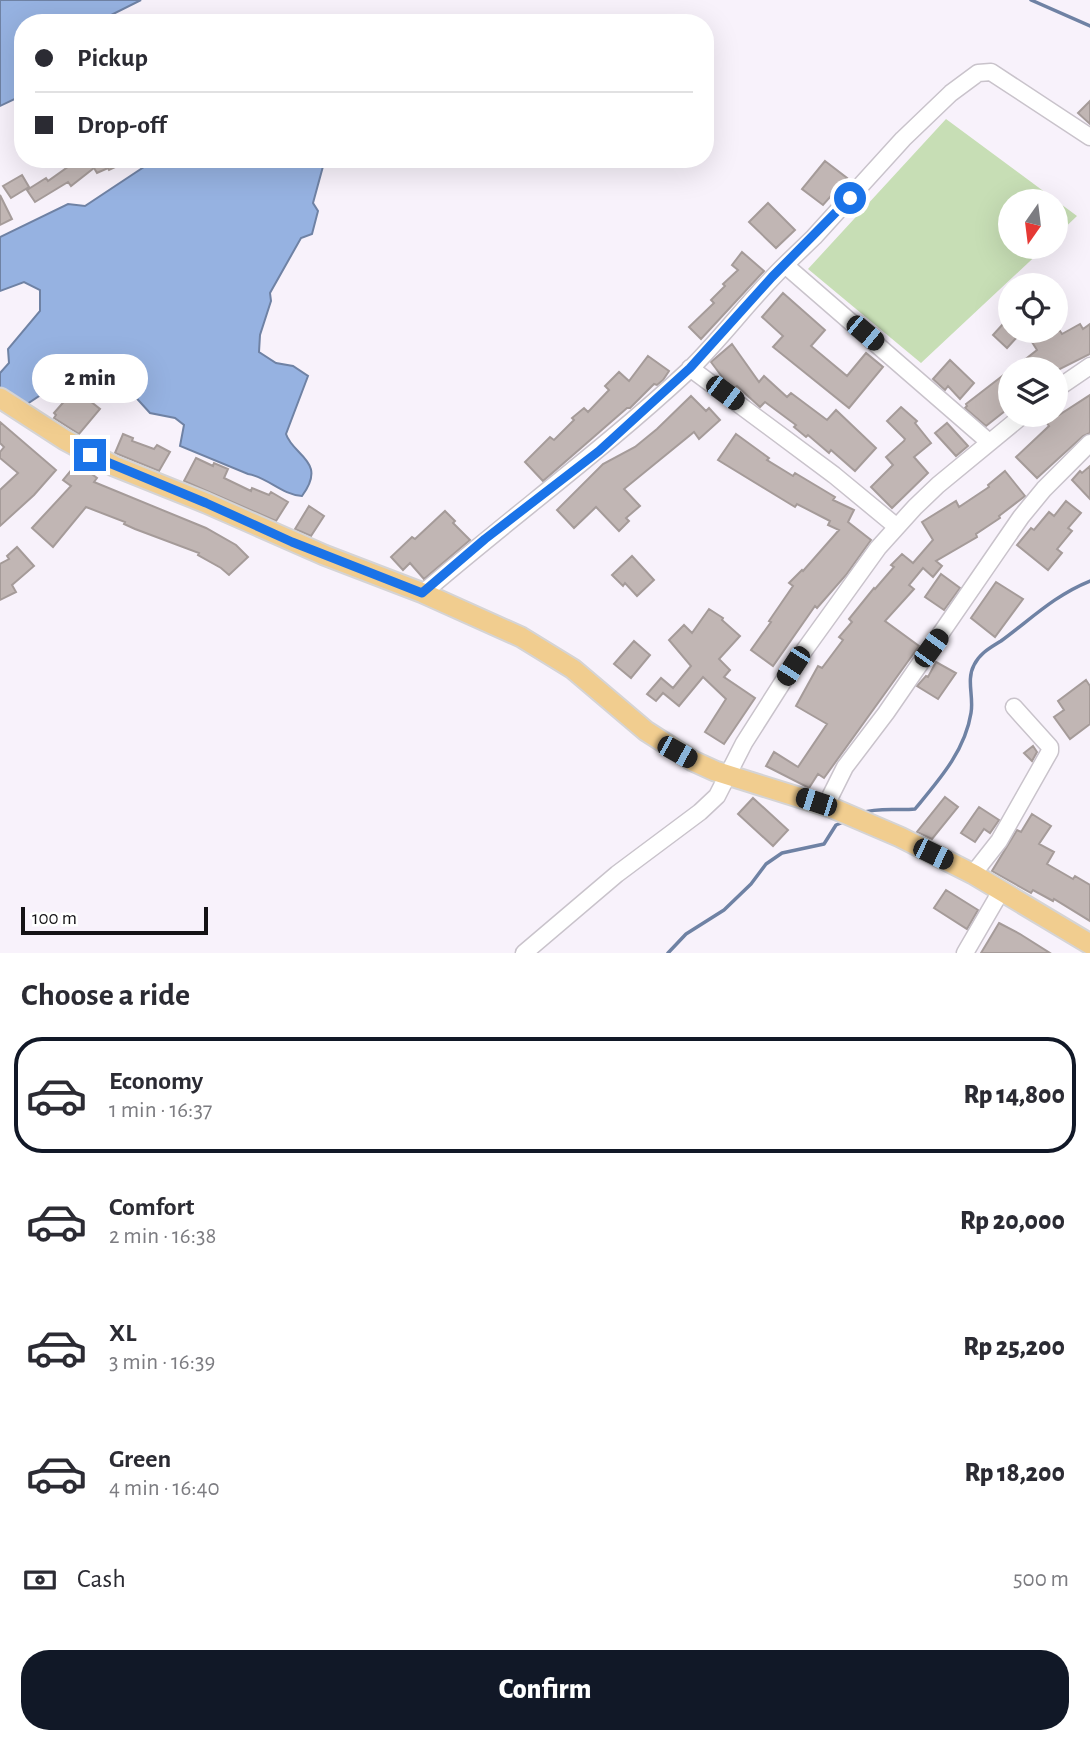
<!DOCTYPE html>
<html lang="en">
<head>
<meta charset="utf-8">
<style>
  :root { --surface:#fff; --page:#f7f7f7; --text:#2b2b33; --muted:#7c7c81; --line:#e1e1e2; --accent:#111827 }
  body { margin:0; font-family:"Alegreya Sans",sans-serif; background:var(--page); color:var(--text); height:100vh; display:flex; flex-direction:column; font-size:26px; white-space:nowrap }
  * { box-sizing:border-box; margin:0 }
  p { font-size:23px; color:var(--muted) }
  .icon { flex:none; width:38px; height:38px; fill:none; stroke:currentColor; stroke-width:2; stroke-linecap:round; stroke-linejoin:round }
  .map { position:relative; height:953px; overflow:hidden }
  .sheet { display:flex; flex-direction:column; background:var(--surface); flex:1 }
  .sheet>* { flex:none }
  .hud { position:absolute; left:14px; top:14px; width:700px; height:154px; border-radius:28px; box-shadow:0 7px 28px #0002; display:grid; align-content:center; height:154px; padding:0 21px; background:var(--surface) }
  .needle { width:46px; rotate:194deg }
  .fabs { position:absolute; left:998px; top:189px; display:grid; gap:14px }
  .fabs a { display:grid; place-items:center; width:70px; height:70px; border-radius:50%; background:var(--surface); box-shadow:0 7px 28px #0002; font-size:35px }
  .scale { position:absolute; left:21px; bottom:18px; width:187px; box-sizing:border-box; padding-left:7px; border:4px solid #141215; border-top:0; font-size:19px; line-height:24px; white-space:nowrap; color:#141215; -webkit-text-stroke:5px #fff; paint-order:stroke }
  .end { position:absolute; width:32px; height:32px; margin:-16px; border:9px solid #1a73e8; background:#fff; box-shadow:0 0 0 4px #fff }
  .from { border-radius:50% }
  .bubble { position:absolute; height:49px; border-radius:24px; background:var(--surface); box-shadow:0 7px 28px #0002; font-size:23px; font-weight:800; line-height:49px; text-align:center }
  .car { position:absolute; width:21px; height:42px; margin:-21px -10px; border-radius:9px; box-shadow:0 0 5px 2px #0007; background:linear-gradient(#222 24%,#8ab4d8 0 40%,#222 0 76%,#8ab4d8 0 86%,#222 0) }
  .hud b { display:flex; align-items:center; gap:24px; height:66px; font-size:26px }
  .hud b+b { border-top:2px solid var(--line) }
  .hud i { width:18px; height:18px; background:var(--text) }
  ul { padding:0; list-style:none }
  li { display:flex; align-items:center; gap:21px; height:116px; margin:0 14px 10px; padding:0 7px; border:4px solid transparent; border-radius:28px }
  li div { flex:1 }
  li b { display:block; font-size:26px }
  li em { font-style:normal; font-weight:800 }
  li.current { border-color:var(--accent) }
  li>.icon { width:63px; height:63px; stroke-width:1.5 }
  h2 { padding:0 21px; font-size:32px; line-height:84px }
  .pay { display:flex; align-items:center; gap:18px; height:77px; padding:0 21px; font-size:26px }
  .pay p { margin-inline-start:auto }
  .cta { display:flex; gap:14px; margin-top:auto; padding:14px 21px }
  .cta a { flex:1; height:80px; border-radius:28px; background:var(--accent); color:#fff; font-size:28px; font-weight:800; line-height:80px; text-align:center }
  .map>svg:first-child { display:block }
  .green { fill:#c7deb5 }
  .water { fill:#96b2e1; stroke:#6f82a4; stroke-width:2 }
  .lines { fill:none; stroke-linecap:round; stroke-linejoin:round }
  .stream { stroke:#6f82a4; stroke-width:3.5 }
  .building { fill:#c1b6b4; stroke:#a59b99; stroke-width:2 }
  .minor-casing { stroke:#c9c3cb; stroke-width:19 }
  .major-casing { stroke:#d5d4d5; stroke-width:23 }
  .minor { stroke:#fff; stroke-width:16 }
  .major { stroke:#f1cd8f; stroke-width:19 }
  .route { stroke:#1a73e8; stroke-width:9 }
</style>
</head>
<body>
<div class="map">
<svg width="1090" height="953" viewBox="0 0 1090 953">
  <rect width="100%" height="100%" fill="#f8f2fb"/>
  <path class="green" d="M 946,119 L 1077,216 L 1055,237 L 1055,201 L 1010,201 L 1010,247 L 1045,247 L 921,363 L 808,269 Z"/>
  <path class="water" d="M 0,0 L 141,0 L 111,15 L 106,23 L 23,23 L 23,95 L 0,106 Z
    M 156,159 L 325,159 L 313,203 L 318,211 L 312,234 L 301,238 L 270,293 L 271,301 L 260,335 L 259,352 L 276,363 L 293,366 L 308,376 L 286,434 C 293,456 328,461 302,496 C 282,495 267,477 248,474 L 180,446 L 184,425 L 175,418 L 150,413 L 121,381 L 86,365 L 21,408 L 0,394 L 0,373 L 9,363 L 8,349 L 40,311 L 40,290 L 24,282 L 0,291 L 0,237 L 68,204 L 85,206 Z"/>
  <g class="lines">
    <path class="stream" d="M 1031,0 L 1090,26
      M 862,813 C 878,807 899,811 915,809 C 939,780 965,751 971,713 C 974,697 966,680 974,665 C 980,653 990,648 1001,641 C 1031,619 1055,595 1090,581
      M 668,953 L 686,934 L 724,910 L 751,884 L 766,864 L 782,853 L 824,844 L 836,825 L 846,821"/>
  </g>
  <path class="building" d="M 1090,101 L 1090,124 L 1078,113 Z
    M 79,159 L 132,159 L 109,170 L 108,168 L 97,173 L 94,168 L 71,186 L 68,182 L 35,202 L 27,190 L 46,178 L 48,181 Z
    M 825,161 L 847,178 L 823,205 L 802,189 Z
    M 22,175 L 29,187 L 11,198 L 3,186 Z
    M 0,195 L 12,219 L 0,225 Z
    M 768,203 L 795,230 L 776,248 L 749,222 Z
    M 742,252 L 764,271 L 701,339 L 689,327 L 714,303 L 711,300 L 725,286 L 723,284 L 738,270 L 732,265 Z
    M 783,293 L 825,330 L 811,346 L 847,376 L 866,353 L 883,367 L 849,408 L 773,347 L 783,336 L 762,317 Z
    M 1003,324 L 1017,337 L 1007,348 L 993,335 Z
    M 1080,324 L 1083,329 L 1090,324 L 1090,354 L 1056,371 L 1055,369 L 1013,369 L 1037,350 L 1025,331 L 1060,331 L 1062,334 Z
    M 732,344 L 759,382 L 764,376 L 787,397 L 791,393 L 827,420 L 836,410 L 876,448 L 855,471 L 831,450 L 829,453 L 808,435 L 806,437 L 794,427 L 796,425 L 765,402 L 760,407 L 737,386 L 734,388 L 726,382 L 711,362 Z
    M 648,356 L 669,371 L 663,380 L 657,385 L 654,384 L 630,408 L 627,408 L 543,481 L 525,462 L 550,437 L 554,440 L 574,420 L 572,418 L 584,408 L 588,412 L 609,390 L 605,386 L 619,372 L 629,381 Z
    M 950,360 L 974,383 L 960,399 L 948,386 L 945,390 L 933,379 Z
    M 1010,370 L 1010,407 L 986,426 L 965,408 L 967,406 L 966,404 Z
    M 75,389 L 100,409 L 79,434 L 54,418 L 56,415 L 54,413 Z
    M 1090,395 L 1090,433 L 1083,436 L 1037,478 L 1016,457 L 1049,426 L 1041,415 L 1059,415 Z
    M 691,396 L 706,411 L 709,408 L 720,420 L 699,439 L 694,432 L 624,489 L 640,506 L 626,518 L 629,521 L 619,531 L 596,507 L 574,528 L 557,510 L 603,464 L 635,447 L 657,429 Z
    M 901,407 L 917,421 L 915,423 L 931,443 L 914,457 L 928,473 L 892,508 L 871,487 L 893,465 L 886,457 L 904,441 L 905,439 L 887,421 Z
    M 0,422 L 56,470 L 34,495 L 0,526 L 0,490 L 18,473 L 0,458 L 0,452 L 4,447 L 0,443 Z
    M 947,423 L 968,446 L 956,456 L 935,433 Z
    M 123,434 L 133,438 L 132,441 L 154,449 L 157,445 L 170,452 L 159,471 L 115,453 Z
    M 736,434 L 769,458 L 767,460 L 793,476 L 795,473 L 835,497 L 833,500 L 854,510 L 848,522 L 871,540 L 846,575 L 817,608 L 815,606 L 773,666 L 751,650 L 771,622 L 769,621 L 793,586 L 789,583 L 802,570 L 803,571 L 839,530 L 828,525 L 830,521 L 797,504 L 795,507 L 718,460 Z
    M 196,458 L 213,466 L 214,463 L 228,469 L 224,478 L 251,491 L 252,488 L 269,495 L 271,492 L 288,502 L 276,521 L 184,481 Z
    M 77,463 L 97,478 L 94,482 L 206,528 L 236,545 L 248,557 L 229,575 L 221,568 L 198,555 L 199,553 L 135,529 L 124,524 L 125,522 L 86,507 L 53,547 L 32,528 L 71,486 L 63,480 Z
    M 1090,466 L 1090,499 L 1072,480 L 1080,471 L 1082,473 Z
    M 1005,471 L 1025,496 L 999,516 L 1000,518 L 976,534 L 977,537 L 936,561 L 942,566 L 933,577 L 923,568 L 909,585 L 914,589 L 885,621 L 919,646 L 824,778 L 818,774 L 809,788 L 766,766 L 774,752 L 798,767 L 827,724 L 796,706 L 818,666 L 822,668 L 843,640 L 839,637 L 852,622 L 849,619 L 874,588 L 875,589 L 894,567 L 891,565 L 902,554 L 913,563 L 933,540 L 922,522 L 956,501 L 959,507 L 989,487 L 988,485 Z
    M 1066,501 L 1081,513 L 1068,528 L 1072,531 L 1057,549 L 1062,553 L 1048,570 L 1017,545 L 1031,528 L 1034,530 L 1049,512 L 1054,516 Z
    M 309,506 L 324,516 L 311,536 L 295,529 Z
    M 445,511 L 455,521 L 453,523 L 470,540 L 424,579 L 410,563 L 403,570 L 391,557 L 412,537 L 415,539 Z
    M 17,547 L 34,566 L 12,585 L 16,592 L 0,600 L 0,564 L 9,559 L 7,556 Z
    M 632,556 L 654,580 L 637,596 L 625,583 L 623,586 L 612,575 Z
    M 941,574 L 960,588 L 944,610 L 925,597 Z
    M 996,582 L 1023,599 L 995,637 L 971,618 Z
    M 709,609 L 723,618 L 722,620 L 740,636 L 719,659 L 730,670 L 724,677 L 755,698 L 724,744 L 705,732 L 726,699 L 703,677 L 679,706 L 663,693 L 656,701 L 647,694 L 661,678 L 673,688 L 691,666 L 669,640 L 684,625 L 692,633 Z
    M 634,641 L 650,655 L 631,678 L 614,664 Z
    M 936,662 L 956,673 L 938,699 L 917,686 L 926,676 L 928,677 Z
    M 1086,680 L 1090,686 L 1090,724 L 1070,739 L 1054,717 L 1064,710 L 1058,701 Z
    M 1033,746 L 1037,752 L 1032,761 L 1024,753 Z
    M 945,797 L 958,807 L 932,839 L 917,832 Z
    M 753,798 L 788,830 L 773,846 L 738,814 Z
    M 979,807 L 999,820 L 990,833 L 984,829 L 975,842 L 961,833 Z
    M 1032,814 L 1051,826 L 1039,844 L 1054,852 L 1047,864 L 1073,879 L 1075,876 L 1090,885 L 1090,921 L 1054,899 L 1053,901 L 1033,890 L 1031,893 L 992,871 L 1017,830 L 1021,832 Z
    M 946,890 L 978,910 L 967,929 L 934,908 Z
    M 999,923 L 1020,934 L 1050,953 L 981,953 Z"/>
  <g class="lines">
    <g class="minor-casing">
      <path id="minor" d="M 785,265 L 814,237 L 903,139 L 951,93 L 978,73 L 991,72 L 1090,137
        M 690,368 L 834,475 L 897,527
        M 1055,390 L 1090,366
        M 423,593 C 510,518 603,450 688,371 C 722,338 750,299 785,265 L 989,442
        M 826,805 L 845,767 L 886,713 L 1021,517 L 1044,489 L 1090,443
        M 973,874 L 999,841 L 1050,751 L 1050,747 L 1014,707
        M 524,953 L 617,874 L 700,812 L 717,796 L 744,743 L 793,666 L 878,548 L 915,507 L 938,485 L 1023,415
        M 965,953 L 1001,891"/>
    </g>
    <g class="major-casing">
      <path id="major" d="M 0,398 L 65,440 L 114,466 L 206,503 L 324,555 L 423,593 L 521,637 L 573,669 L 646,731 L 693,761 L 715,771 L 830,807 L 900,837 L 973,874 L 1090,944"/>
    </g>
    <use href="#minor" class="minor"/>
    <use href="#major" class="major"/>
  </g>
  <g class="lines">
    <path class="route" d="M 90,455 L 206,503 L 292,542 L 422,593 L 485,539 L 599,451 L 690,368 L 772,277 L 850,198"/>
  </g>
</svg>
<div class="fabs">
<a><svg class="needle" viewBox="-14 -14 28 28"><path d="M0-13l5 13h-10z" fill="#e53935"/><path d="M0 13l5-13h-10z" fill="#7c7c81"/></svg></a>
<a><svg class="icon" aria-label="locate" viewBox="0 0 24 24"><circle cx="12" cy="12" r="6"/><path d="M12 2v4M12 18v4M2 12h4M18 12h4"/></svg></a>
<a><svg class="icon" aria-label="layers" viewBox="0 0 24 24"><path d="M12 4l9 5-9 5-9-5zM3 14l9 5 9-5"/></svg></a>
</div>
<div class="scale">100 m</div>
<i class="end from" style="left:850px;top:198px"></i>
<i class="end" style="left:90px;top:455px"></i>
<div class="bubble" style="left:32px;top:354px;width:116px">2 min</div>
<i class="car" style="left:865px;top:333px;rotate:130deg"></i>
<i class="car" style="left:725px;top:393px;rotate:127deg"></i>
<i class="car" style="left:931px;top:648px;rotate:36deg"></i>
<i class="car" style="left:793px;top:666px;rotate:213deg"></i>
<i class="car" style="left:677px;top:752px;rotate:119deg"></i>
<i class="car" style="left:816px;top:802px;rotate:288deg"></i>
<i class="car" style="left:933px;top:854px;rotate:116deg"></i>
<div class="hud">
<b><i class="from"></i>Pickup</b>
<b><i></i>Drop-off</b>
</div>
</div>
<section class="sheet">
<h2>Choose a ride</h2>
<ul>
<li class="current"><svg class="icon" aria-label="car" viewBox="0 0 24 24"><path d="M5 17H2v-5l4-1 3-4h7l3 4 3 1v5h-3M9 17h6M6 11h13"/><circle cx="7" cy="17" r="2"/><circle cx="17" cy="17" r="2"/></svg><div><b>Economy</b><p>1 min · 16:37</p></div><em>Rp 14,800</em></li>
<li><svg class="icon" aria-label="car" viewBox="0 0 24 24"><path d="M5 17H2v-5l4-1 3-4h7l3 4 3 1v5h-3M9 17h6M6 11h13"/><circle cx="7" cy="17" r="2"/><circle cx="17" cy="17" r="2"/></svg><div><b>Comfort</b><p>2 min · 16:38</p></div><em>Rp 20,000</em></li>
<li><svg class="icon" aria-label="car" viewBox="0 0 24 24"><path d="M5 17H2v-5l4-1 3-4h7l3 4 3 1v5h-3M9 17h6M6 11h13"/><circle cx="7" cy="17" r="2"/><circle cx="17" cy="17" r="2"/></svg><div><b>XL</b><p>3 min · 16:39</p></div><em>Rp 25,200</em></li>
<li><svg class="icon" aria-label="car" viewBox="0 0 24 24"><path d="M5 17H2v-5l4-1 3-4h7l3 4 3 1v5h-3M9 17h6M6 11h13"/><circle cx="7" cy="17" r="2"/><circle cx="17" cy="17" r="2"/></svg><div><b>Green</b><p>4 min · 16:40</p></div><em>Rp 18,200</em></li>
</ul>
<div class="pay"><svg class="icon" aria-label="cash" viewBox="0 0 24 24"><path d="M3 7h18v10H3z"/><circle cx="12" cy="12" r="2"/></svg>Cash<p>500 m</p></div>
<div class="cta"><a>Confirm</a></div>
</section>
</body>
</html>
